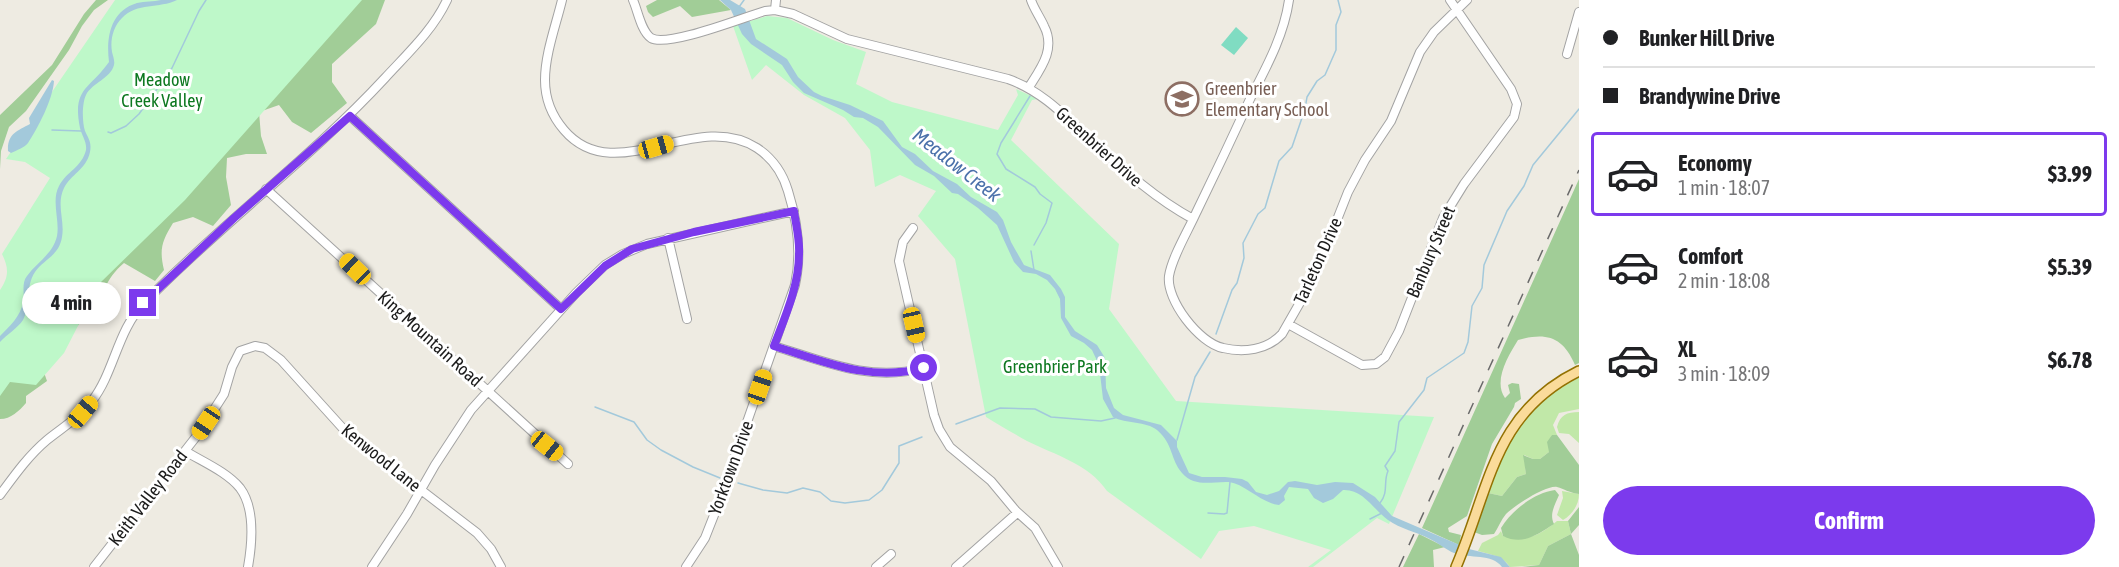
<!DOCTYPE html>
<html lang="en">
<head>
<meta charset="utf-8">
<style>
  :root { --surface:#fff; --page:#f2f2f2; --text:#202124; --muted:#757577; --line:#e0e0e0; --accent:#7c3aed }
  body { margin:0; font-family:"Asap Condensed",sans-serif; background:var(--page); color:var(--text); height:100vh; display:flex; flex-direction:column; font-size:22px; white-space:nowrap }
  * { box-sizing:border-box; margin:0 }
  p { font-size:20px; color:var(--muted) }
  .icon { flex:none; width:33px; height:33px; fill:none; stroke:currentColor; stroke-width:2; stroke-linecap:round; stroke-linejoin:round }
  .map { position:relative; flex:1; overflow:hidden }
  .side { display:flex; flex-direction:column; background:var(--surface); width:540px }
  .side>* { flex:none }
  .guide { display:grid; align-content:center; height:132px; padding:0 24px; background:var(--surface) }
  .end { position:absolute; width:27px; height:27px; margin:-14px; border:8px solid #7c3aed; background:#fff; box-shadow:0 0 0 3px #fff }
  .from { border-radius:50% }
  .bubble { position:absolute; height:42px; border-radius:21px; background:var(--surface); box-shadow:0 3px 9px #0003; font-size:20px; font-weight:700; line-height:42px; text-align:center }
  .car { position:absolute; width:18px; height:36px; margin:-18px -9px; border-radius:8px; box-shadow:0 0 4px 2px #0007; background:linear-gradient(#f5c518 24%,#345 0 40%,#f5c518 0 76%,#345 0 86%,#f5c518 0) }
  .guide b { display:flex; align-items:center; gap:21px; height:57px; font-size:22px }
  .guide b+b { border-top:2px solid var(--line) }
  .guide i { width:15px; height:15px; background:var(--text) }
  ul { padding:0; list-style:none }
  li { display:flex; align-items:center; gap:18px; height:84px; margin:0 12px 9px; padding:0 12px; border:3px solid transparent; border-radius:6px }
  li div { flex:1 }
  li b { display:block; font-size:22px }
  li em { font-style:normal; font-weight:700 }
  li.active { border-color:var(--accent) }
  li>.icon { width:54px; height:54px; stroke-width:1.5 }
  .cta { display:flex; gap:12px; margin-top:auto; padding:12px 24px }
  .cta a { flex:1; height:69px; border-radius:36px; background:var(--accent); color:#fff; font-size:24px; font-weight:700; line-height:69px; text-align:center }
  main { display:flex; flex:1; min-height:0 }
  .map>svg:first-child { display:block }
  .grass { fill:#c1e8a8 }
  .forest { fill:#a1cd97 }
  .park { fill:#bef8c9 }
  .pitch { fill:#80dcc2 }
  .water { fill:#a3c9db }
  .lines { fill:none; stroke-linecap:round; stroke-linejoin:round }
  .stream { stroke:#a3c9db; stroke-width:1.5 }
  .minor-casing { stroke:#a3a3a3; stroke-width:10 }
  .major-casing { stroke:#937102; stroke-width:12 }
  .minor { stroke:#fff; stroke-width:8 }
  .major { stroke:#fadb9a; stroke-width:9 }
  .rail { stroke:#6a6a6a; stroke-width:1.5; stroke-dasharray:12 12; stroke-linecap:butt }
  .route { stroke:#7c3aed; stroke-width:8 }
  .labels { text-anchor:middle; stroke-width:6; stroke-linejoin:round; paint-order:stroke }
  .park-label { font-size:18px; fill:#0d7820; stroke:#fff }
  .education-label { font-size:18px; fill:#785e54; stroke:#fff; text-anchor:start }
  .street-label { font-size:18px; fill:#1c1c1c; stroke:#fff }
  .water-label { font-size:20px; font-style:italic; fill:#4b71aa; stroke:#fff }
</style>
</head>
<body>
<main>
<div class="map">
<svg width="1579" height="567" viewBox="0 0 1579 567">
  <rect width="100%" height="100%" fill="#eeebe2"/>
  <path class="grass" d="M 1579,377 L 1579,409 L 1559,413 L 1553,425 L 1557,435 L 1552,435 L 1549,452 L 1540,459 L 1533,459 L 1524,455 L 1526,474 L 1517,477 L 1502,496 L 1488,493 C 1507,439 1525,402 1579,377 Z
    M 1579,412 L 1579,443 L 1569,434 L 1559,433 L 1557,427 C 1560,415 1567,412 1579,412 Z
    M 1562,491 L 1579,494 C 1579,505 1572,515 1563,520 L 1557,515 L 1563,498 Z
    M 1557,521 L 1568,521 L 1571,534 L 1548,546 L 1539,565 L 1510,567 C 1502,555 1491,555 1478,551 L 1482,543 L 1498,535 L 1501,531 L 1503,536 C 1529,540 1536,538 1557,521 Z"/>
  <path class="forest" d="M 96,0 L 108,0 L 94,10 L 82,26 L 69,50 L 26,111 L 9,127 L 1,151 L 0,169 L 0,115 L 52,65 L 84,14 Z
    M 199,0 L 385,0 L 376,24 L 332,64 L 332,82 L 347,103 L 311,133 L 292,122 L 279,105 L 259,112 L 261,136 L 267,154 L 246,154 L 227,158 L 226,177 L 231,205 L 213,226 L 193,217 L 173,223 C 162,241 159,249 164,270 L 155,281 L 124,263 C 105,279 101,296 96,321 L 87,319 L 80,323 L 62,344 L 40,361 L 47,381 L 26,396 L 26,403 C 19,411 11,419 0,419 L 0,361 Z
    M 657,0 L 719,0 L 731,10 L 692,17 L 680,6 L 653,17 L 648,12 L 646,6 Z
    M 1579,179 L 1579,363 L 1575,365 C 1563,337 1547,332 1518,340 C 1508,356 1493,381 1505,398 L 1510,393 L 1508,385 L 1512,383 L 1519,384 L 1521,399 L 1515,403 L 1514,407 L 1492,444 L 1467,516 L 1448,528 L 1449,532 L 1461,535 L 1459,545 L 1422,528 Z
    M 1552,435 L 1557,435 L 1579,465 L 1579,494 C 1570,493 1564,489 1557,487 C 1546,485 1514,506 1506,514 C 1501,520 1498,528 1494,534 L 1482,535 L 1474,532 L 1488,493 L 1502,496 L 1517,477 L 1526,474 L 1523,455 L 1533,459 L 1540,459 L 1549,452 L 1547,442 Z
    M 1555,490 L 1559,495 C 1555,505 1549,514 1554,524 C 1538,534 1523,546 1503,536 L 1501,528 C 1512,510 1534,493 1555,490 Z
    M 1579,507 L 1579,525 L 1571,534 L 1579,555 L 1579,567 L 1522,567 L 1539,565 L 1548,546 L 1571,534 L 1568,521 Z
    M 1419,534 L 1445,547 L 1433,550 L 1434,567 L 1403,567 Z"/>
  <path class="park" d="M 115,0 L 362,0 L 185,200 L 100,283 L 64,353 L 36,385 L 10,382 L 0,396 L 0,290 C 9,277 9,268 2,254 L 50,178 L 25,162 L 6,159 Z
    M 767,16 L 787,18 L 833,40 L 866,52 L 856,84 L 892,102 L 998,130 L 1018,95 L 1016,89 L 1038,99 L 1032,100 L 1011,140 L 1119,244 L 1109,309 L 1176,401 L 1434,417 L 1389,524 L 1377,518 L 1313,567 L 1308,567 L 1331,550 L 1254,526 L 1219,531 L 1201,559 L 1107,491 C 1089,464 1055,455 1027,441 C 1013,433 999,425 986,417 L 955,259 L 918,216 L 936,191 L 900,175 L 875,187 L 870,150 L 845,118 L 804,95 L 766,65 L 752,80 L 733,26 Z"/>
  <path class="pitch" d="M 1236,27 L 1248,38 L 1234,55 L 1221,45 Z"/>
  <path class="water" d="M 161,0 L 177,0 C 159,9 137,2 122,18 C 113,27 110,40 112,52 C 113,56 115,61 114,65 C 111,78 92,83 86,95 C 82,103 82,122 85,131 C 88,138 92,142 90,152 C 86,170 71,174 64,188 C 56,204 65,221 62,237 C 59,256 44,259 35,272 C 25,287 31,305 23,320 C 17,329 7,334 0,342 L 0,336 C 9,327 21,316 23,302 C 25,294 21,283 27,276 C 37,262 53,254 57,236 C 60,220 51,201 59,186 C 66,172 82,167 86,150 C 87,142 82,136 80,128 C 72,88 89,90 109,62 C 106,38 110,11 137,3 C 145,1 153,2 161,0 Z
    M 720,0 L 730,0 L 745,9 L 756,39 L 787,59 L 798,77 L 814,92 L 822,96 L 850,105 L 883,121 L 902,147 L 915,154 L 933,171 L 957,184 L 971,197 L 997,212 L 1003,220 L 1011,242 L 1024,265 L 1050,275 L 1061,289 L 1065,297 L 1065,317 L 1075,331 L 1097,345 L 1105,358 L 1106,388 L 1114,408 L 1123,415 L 1161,425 L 1177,441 L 1177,447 L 1189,473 L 1202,477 L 1225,477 L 1242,479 L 1248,482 L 1256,492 L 1267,495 L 1279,491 L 1288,482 L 1295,481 L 1317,485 L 1335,482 L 1353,483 L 1375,497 L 1392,516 L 1469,549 L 1501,557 L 1510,567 L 1502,567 C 1492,553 1470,559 1454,553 C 1446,550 1439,543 1430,539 C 1417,532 1400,529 1388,520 C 1373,509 1363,489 1343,490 L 1333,499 L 1323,503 L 1314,498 L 1308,489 L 1289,487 L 1284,496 L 1285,500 L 1279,505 C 1261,503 1245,484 1229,482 C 1213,481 1195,488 1182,473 C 1170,459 1174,445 1157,430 C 1146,421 1126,424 1113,417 L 1103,399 L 1099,365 L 1092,350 L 1084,343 L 1071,336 L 1061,318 L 1060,299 L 1055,289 L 1047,280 L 1036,274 L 1023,272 L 1014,262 L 997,225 L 978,208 L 958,194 L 952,193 L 934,176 L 915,165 L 878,127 L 863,118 L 854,117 L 843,110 L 804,93 L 793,82 L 782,65 L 751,44 L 742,34 L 731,10 Z
    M 52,80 L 54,81 C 53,99 38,128 28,143 C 24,148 17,150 11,153 L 8,151 C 7,134 17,131 30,124 L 29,118 Z"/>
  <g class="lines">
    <path class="stream" d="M 739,7 L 744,0
      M 1030,96 L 1001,143 L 997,154 L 1006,169 L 1035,187 L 1040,194 L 1052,203 L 1046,223 L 1034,245
      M 52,130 L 81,131
      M 108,132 L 111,133 L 126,126 L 139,114 L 172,68 L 199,11 L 206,0
      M 1031,251 L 1034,270
      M 1216,334 L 1232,290 L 1237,283 L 1244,258 L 1243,243 L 1258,214 L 1265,208 L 1279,161 L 1292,147 L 1305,109 L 1307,97 L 1317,81 L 1325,75 L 1336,50 L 1336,25 L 1341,12 L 1338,0
      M 595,407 L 634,422 L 647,440 L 661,450 L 693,467 L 720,478
      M 956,424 L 1000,408 L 1035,409 L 1051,417 L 1101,421 L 1115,418
      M 1177,440 L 1195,377 L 1210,352
      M 738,483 L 763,490 L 787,493 L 803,488 L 820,492 L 831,501 L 845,503 L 869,500 L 882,490 L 899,463 L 899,446 L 922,437
      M 1380,503 C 1389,492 1383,482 1388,471 L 1385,466 L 1395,451 L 1399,422 L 1424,390 L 1427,378 L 1464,353 L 1468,342 L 1472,306 L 1482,288 L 1484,265 L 1507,211 L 1524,186 L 1533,165 L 1579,109
      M 1208,513 L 1224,514 L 1227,513 L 1230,482
      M 1370,519 L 1382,513"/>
    <g class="minor-casing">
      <path id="minor" d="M 562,0 C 556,25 545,54 545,80 C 545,98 552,116 564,130 C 615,190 695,108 757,148 C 772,158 783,174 788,191 C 798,223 802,253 795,285 L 718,505 L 705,538 L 686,567
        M 633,0 C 638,11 641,31 651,38 C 667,48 744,17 765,11 L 775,10 L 793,14 L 847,39 L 1008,79 C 1042,91 1065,116 1090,139 C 1123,169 1154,198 1193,219
        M 1289,0 C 1284,35 1267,66 1251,97 C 1233,136 1215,174 1196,213 C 1188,231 1172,257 1169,276 C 1166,300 1199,343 1223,348 C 1244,353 1267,350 1282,334 L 1314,278 L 1348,192 L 1365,160 L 1391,121 L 1420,52 L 1434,32 L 1467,0
        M 775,10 L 776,0
        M 1567,54 L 1579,12
        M 1029,87 C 1041,68 1056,49 1044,26 C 1040,17 1034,9 1031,0
        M 350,116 L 561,309
        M 266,189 L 568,464
        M 913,228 L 903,242 L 899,261 L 934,415 L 939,429 L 950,447 L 991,481 L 1016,511 L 1035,528 L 1058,567
        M 668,238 L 687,319
        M 1288,324 L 1362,365 L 1376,364 L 1385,357 L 1399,331 L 1443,218 L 1464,184 L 1514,117 L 1517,104 L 1511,89 L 1450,0
        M 774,346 C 826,362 869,382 924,368
        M 185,451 C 203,462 227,472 240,488 C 255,508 252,544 248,567
        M 0,495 C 14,476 28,456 47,440 C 63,427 79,418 92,401 C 115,371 117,330 145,302 C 222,223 311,158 385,78 C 408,53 433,30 447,0
        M 94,567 L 199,433 L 224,394 L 232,367 L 240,351 L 255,346 L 265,348 L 281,360 L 347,433 L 477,533 L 491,549 L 501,567
        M 372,567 L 407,514 L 435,465 L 471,410 L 576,293 L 605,265 L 623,254 L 647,244 L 794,211
        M 876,567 L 891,554
        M 956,567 L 1017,513"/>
    </g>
    <g class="major-casing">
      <path id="major" d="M 1456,567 C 1490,488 1493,413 1579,371"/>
    </g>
    <use href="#minor" class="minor"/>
    <use href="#major" class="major"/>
    <path class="rail" d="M 1399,567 L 1579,170"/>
  </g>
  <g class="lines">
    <path class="route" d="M 143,303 L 234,218 L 350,116 L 561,309 L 605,266 L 632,249 L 694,232 L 794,211 C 796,225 800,240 799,254 C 799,286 785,317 774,346 C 826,362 869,382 924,368"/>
  </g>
  <defs>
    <g id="school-ring" transform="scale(1.725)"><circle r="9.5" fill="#fff" stroke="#8d6e63" stroke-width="1.5"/><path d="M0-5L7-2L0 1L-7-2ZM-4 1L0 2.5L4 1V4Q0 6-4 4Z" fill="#8d6e63"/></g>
  </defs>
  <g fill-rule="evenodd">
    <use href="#school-ring" x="1182" y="99"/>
  </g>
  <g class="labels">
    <g class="park-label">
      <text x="162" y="86">Meadow<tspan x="162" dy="21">Creek Valley</tspan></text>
      <text x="1055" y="373">Greenbrier Park</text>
    </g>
    <g class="education-label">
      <text x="1205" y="95">Greenbrier<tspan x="1205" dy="21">Elementary School</tspan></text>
    </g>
    <g class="street-label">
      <text transform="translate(1099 147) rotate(42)" y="6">Greenbrier Drive</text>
      <text transform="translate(1431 252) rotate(-67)" y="6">Banbury Street</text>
      <text transform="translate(1318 261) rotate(-66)" y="6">Tarleton Drive</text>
      <text transform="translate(430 339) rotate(42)" y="6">King Mountain Road</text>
      <text transform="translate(381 458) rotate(39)" y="6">Kenwood Lane</text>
      <text transform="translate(731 468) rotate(-70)" y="6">Yorktown Drive</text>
      <text transform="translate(148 498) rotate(-52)" y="6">Keith Valley Road</text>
    </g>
    <g class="water-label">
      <text transform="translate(957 165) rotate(38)" y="7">Meadow Creek</text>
    </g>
  </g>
</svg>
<i class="end from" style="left:924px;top:368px"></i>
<i class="end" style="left:143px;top:303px"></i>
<div class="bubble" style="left:22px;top:282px;width:99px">4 min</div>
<i class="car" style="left:656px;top:147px;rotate:74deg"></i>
<i class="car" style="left:355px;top:269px;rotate:314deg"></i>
<i class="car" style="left:914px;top:325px;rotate:167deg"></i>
<i class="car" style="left:760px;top:387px;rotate:19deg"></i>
<i class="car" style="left:83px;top:412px;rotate:40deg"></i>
<i class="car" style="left:206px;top:423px;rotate:214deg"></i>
<i class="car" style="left:547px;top:446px;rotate:129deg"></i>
</div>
<section class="side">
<div class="guide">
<b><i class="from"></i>Bunker Hill Drive</b>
<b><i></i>Brandywine Drive</b>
</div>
<ul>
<li class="active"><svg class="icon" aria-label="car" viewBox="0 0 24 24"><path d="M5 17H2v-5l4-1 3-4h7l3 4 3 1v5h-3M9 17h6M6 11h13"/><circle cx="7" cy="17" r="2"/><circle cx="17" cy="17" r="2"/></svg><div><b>Economy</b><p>1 min · 18:07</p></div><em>$3.99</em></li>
<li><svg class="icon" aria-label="car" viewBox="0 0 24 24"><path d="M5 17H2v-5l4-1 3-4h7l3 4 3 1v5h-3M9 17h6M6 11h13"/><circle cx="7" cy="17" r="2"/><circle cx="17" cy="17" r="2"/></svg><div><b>Comfort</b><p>2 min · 18:08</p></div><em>$5.39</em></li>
<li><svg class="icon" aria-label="car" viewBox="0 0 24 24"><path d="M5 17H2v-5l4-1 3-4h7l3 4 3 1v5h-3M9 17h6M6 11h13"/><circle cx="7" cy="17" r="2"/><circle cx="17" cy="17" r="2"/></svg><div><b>XL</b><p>3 min · 18:09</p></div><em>$6.78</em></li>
</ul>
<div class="cta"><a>Confirm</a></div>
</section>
</main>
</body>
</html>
